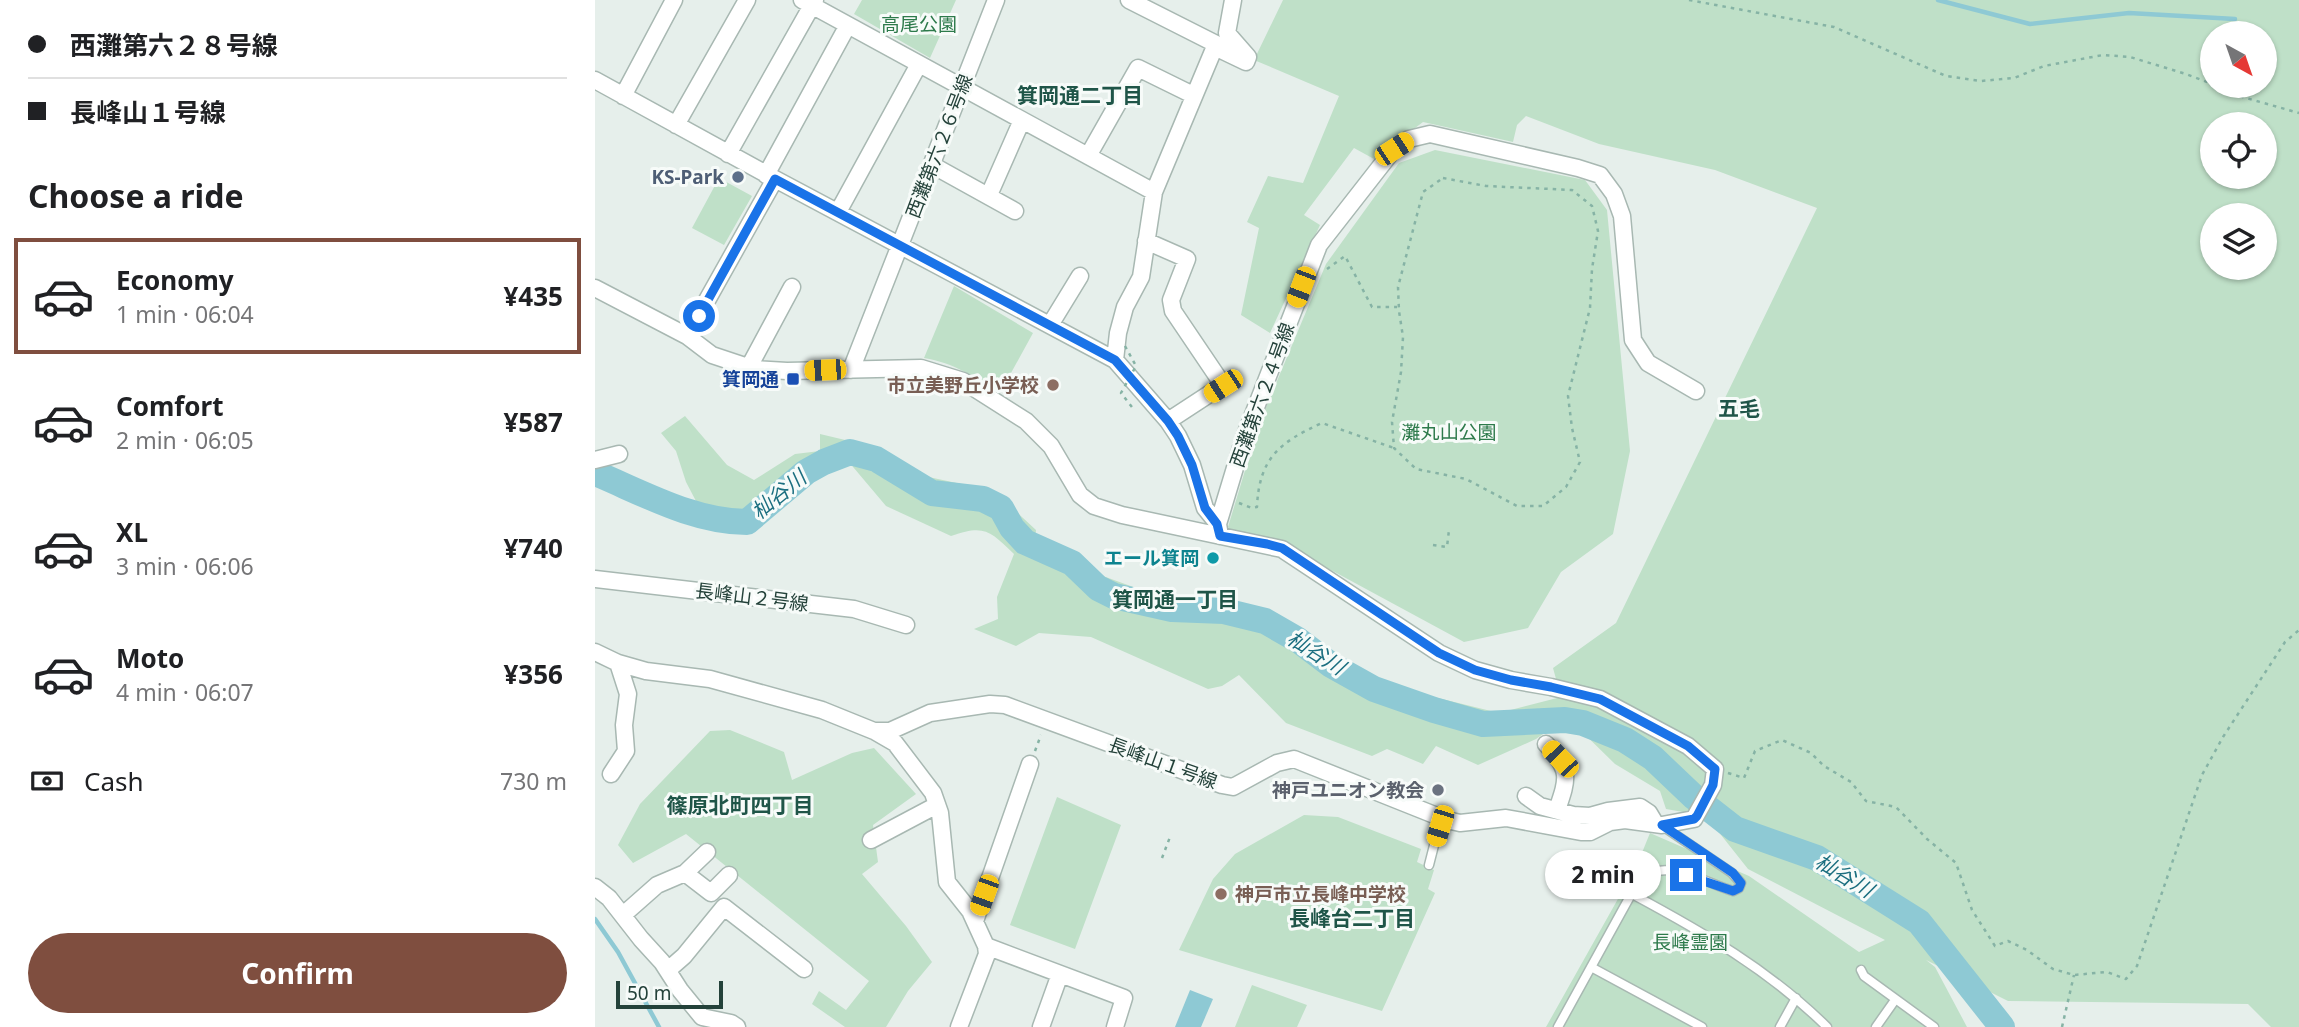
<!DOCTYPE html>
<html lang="en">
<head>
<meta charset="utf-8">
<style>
  :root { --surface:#fff; --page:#f2f2f2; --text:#202124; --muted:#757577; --line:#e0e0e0; --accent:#7f4e3f }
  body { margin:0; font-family:"Noto Sans","Noto Sans JP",sans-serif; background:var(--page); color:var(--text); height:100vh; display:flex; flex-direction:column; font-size:26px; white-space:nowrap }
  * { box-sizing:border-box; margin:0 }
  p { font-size:23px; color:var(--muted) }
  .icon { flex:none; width:38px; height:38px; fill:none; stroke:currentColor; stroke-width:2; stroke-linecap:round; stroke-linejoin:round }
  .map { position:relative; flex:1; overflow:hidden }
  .drawer { display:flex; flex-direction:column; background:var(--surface); width:595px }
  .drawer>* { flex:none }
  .banner { display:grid; align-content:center; height:154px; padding:0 28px; background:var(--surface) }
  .needle { width:46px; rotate:140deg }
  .buttons { position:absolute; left:1605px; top:21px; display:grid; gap:14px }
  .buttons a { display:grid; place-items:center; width:77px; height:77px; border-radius:50%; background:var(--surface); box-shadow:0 2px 5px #0004; font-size:35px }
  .scale { position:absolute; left:21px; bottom:18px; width:107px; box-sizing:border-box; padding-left:7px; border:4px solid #24423a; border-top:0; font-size:19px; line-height:24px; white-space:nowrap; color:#24423a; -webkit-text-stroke:5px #f7fbf9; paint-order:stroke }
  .end { position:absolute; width:32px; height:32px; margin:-16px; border:9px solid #1a73e8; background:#fff; box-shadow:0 0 0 4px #fff }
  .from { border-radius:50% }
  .bubble { position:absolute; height:49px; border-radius:24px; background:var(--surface); box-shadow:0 2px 5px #0004; font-size:23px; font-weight:700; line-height:49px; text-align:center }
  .car { position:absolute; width:21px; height:42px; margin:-21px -10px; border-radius:9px; box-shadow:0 0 5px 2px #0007; background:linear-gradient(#f5c518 24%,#345 0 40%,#f5c518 0 76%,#345 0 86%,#f5c518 0) }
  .banner b { display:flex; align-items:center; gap:24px; height:66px; font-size:26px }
  .banner b+b { border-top:2px solid var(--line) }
  .banner i { width:18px; height:18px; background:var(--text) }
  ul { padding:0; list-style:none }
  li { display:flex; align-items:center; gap:21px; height:116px; margin:0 14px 10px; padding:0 14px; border:4px solid transparent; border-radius:0px }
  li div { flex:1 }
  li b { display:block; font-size:26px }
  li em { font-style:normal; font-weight:700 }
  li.active { border-color:var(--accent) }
  li>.icon { width:63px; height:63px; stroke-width:1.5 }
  h2 { padding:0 28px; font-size:32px; line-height:84px }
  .pay { display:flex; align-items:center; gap:18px; height:77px; padding:0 28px; font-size:26px }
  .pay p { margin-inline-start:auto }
  .action { display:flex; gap:14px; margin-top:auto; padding:14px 28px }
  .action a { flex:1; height:80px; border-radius:42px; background:var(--accent); color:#fff; font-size:28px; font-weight:700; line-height:80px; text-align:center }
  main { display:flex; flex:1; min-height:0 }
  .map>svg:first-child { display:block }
  .green { fill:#bfe0c8; fill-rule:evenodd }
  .water { fill:#8ec9d4 }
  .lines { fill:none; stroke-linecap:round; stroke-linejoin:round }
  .stream { stroke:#8ec9d4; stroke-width:4.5 }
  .river { stroke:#8ec9d4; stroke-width:26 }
  .service-casing { stroke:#a8b8b2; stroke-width:11 }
  .minor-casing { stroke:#a8b8b2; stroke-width:19 }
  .path { stroke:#86b3a5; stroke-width:2.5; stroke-dasharray:3.5 5; stroke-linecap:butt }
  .service { stroke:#fff; stroke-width:8 }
  .minor { stroke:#fff; stroke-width:16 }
  .path-bridge { stroke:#86b3a5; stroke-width:2.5; stroke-dasharray:3.5 5; stroke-linecap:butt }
  .route { stroke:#1a73e8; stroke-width:9 }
  .service-dot { fill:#5c6f8a; stroke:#f7fbf9; stroke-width:2.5 }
  .transit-dot { fill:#1a4fb4; stroke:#f7fbf9; stroke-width:2.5 }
  .education-dot { fill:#8d6e63; stroke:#f7fbf9; stroke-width:2.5 }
  .culture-dot { fill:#0f9aa8; stroke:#f7fbf9; stroke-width:2.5 }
  .worship-dot { fill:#6b7280; stroke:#f7fbf9; stroke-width:2.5 }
  .labels { text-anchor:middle; stroke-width:6; stroke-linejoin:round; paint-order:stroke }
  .park-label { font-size:19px; fill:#2d7a4b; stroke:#f7fbf9 }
  .street-label { font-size:19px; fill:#24423a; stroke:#f7fbf9 }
  .service-label { font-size:19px; font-weight:bold; fill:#4e5e75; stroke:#f7fbf9; text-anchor:end }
  .transit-label { font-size:19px; font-weight:bold; fill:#164399; stroke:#f7fbf9; text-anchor:end }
  .education-label { font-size:19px; font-weight:bold; fill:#785e54; stroke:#f7fbf9; text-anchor:end }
  .culture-label { font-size:19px; font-weight:bold; fill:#0d838f; stroke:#f7fbf9; text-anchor:end }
  .worship-label { font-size:19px; font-weight:bold; fill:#5b616d; stroke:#f7fbf9; text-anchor:end }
  .neighbourhood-label { font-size:21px; font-weight:bold; fill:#1f5548; stroke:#f7fbf9 }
  .water-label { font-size:21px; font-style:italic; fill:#1c6f80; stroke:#f7fbf9 }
</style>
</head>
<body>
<main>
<section class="drawer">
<div class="banner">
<b><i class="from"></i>西灘第六２８号線</b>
<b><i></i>長峰山１号線</b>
</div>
<h2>Choose a ride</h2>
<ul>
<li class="active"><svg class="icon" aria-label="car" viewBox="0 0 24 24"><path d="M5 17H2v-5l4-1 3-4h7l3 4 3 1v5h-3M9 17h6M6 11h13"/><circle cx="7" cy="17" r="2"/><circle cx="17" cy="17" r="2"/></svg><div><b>Economy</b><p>1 min · 06:04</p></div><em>¥435</em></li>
<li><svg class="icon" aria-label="car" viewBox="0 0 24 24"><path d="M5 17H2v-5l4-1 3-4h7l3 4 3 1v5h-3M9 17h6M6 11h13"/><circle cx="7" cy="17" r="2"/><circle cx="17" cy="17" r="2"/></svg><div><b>Comfort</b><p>2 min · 06:05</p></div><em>¥587</em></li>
<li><svg class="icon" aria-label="car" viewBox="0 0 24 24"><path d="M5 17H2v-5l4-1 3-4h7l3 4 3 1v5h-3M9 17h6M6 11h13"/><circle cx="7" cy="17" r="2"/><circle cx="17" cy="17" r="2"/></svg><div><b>XL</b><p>3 min · 06:06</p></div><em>¥740</em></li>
<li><svg class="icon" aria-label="car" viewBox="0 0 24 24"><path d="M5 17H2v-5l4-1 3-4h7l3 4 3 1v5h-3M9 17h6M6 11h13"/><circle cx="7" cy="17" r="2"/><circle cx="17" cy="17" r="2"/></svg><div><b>Moto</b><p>4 min · 06:07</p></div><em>¥356</em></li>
</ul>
<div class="pay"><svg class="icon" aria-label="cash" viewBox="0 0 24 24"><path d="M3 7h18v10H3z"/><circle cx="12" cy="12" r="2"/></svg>Cash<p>730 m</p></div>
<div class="action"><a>Confirm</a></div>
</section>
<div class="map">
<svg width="1704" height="1027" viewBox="0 0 1704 1027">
  <rect width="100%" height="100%" fill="#e6efeb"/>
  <path class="green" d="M 267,0 L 361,0 L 335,58 L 259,14 Z
    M 688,0 L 1704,0 L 1704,1027 L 1676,1027 L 1653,1004 L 1413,1001 L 1331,960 L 1340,967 L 1372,1027 L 951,1027 L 1042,865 L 1055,833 L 1154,876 L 1264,952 L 1290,940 L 1153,869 L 1111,816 L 1071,809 L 1065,791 L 1020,764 L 972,717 L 941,739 L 883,765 L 841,746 L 828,764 L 792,749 L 777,756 L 691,723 L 644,675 L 627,686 L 613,689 L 496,637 L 444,633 L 421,646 L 379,629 L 403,619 L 402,597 L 419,554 C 395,531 390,524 356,536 L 291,506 L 253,461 L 236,451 L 210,464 L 198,493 L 169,518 L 141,521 L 102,503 L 91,482 L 81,451 L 66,433 L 90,416 L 132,465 L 159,480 L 200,454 L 225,451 L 225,434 L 288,449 L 329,476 L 399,491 L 441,530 L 439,553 L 460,564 L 464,560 L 563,596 L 636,603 L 663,610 L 772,679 L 839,697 L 904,713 L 966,697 L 958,668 L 1021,623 L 1222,208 L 1120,170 L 1004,144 L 931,116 L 922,125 L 918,142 L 828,122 L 779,159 L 759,148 L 709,215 L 725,225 L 675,333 L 646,315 L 664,228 L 652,222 L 673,176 L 708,183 L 744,96 L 659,60 ZM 1617,33 L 1670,33 L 1670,86 L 1617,86 ZM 1617,124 L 1670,124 L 1670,177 L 1617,177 ZM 1617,215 L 1670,215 L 1670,268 L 1617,268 Z
    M 840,150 L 990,180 L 1012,210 L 1035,451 L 1018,534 L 966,572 L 933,628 L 869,642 L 699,550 L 637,532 L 633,527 L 664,424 L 731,264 L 804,163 Z
    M 124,178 L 157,196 L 129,245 L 97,228 Z
    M 359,286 L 438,333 L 405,393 C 380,377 359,363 329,358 Z
    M 135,730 L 189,752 L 197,780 L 257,753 L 279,748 L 321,794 L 278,825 L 283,862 L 267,874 L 311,926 L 337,962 L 313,991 L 291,1027 L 250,1027 L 217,1004 L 224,991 L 251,1010 L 274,981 L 91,834 L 38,863 L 23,845 L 45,804 L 115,731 Z
    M 462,797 L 526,825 L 480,949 L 415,925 Z
    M 709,815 L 743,817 L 826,849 L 822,862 L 839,870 L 833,889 L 840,893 L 787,1011 L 584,950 L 618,879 L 640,854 Z
    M 657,985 L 712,1005 L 702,1027 L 640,1027 Z"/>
  <path class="water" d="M 595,990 L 618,999 L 606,1027 L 580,1027 Z"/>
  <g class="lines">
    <path class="stream" d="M 1343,0 L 1435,24 L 1534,13 L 1640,19
      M 0,919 L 23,952 L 64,1027"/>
    <path class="river" d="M 0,473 C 48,493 99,522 152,522 L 211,472 L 229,462 L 255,452 L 281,459 L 337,493 L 388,499 L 406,508 L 417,528 L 430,542 L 477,563 L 503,588 L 519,596 L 577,609 L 629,611 L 670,621 L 703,640 L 736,665 L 779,689 L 839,710 L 888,724 L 970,720 L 988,723 L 1030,740 L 1058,758 L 1099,797 L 1140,829 L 1222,858 L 1324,922 L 1407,1027"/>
    <g class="service-casing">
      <path id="service" d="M 834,865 L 846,818
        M 1037,894 C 1108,932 1174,970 1232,1027
        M 996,967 L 1107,1027
        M 1266,970 L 1269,976 L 1339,1027
        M 963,1027 L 1044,880 C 1070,856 1110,883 1138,891 L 1144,888 L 1146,883 L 1137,873 L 1069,827
        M 1185,1027 L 1201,998
        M 1281,1027 L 1300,1000"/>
    </g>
    <g class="minor-casing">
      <path id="minor" d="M 207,0 L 559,192
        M 534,0 L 621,44 L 628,51 L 651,62 L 653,57 L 632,33 L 638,0
        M 0,80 L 180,179 L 520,360 L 573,421 L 583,436 L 597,465 L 610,508 L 623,524
        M 28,96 L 79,0
        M 81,125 L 152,0
        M 133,154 L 220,0
        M 493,156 L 543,68 L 598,95
        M 337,165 L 420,211
        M 171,175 L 253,25
        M 394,195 L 427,120
        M 243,212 L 324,64
        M 551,241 L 592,259 L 576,300 L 578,311 L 628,385 L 573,421
        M 0,288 L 92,336 L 117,355 L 159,369 L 192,371 L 326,368 L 368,381 L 431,421 L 456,446 L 485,495 L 499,506 L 527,515 L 687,549 L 844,653 L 880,670 L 916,680 L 956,687 L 1005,699 L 1093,746 L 1120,769 L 1118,785 L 1099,819 L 1067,825 L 1030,820 L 1015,822 L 995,832 L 986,832 L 911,818 L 865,823 L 852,820 L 699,759 L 682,763 L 638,787 L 627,785 L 410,705 L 395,704 L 335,713 L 295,731 L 279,731 L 227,710 L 115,679 L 51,671 L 23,663 L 0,652
        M 455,325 L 485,276
        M 92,336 L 180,179
        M 520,360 L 523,333 L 530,307 L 546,277 L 559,192 L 621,44
        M 154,367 L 197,287
        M 256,370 L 401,0
        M 0,460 L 24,454
        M 625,536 L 623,524 L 649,438 L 724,245 L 799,149 L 814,139 L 835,134 L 983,168 L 1005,175 L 1019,194 L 1027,216 L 1038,340 L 1053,363 L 1101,391
        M 0,579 L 259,609 L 311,625
        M 281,732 L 300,743 L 338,793 L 345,813 L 352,882 L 375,911 L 391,946 L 529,998 L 520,1027
        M 951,744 C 976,770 973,778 962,810
        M 16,774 L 31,751 L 29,725 L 33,694 L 23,663
        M 931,796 L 945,806 L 978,815 L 995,816 L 1013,811 L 1045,807 L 1054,813 L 1060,823
        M 276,840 L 342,805
        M 90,873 L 112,852
        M 0,887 L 14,898 L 46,939 L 67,962 L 85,990 L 107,1017 L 136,1023 L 142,1027
        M 28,915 L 62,885 L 90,873 L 116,893 L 134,875
        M 380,921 L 435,764
        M 73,970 L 89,956 L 129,907 L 209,969
        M 364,1027 L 392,954 L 391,946
        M 446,1027 L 465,974"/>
    </g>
    <path class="path" d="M 1094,0 L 1239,27 L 1351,76 L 1386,81 L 1419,78 L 1449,66 L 1508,55 L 1535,57 L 1591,74 L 1617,84
      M 1622,86 L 1637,94 L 1704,113
      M 848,178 L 891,186 L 977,190 L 997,206 L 1003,231 L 997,269 L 995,308 L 973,396 L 977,428 L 985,462 L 971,487 L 948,506 L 922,506 L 871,479 L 821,469 L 799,448 L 797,422 L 806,372 L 808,337 L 804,311 L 803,287 L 828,192 Z
      M 732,269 L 750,256 L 777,307 L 802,307
      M 644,503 L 657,508 L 662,507 C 664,458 685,442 727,423 L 799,448
      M 838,545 L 852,547 L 854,530
      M 440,751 L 446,735
      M 1133,773 L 1149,778 L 1160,751 L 1187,740 L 1216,753 L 1229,766 L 1256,782 L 1271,801 L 1301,807 L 1332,839 L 1361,863 L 1377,910 L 1400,946 L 1413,941 L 1432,950 L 1458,969 L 1479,975 L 1512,972 L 1531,979 L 1542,966 L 1607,775 L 1628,737 L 1690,642 L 1704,630
      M 676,782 L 682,791 L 706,781 L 710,786 L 711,796
      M 567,858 L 575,837
      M 1467,1027 L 1479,975"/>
    <use href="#service" class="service"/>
    <use href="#minor" class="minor"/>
    <path class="path-bridge" d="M 530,346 L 541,366 L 526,393 L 540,411"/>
  </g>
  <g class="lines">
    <path class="route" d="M 104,316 L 180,179 L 520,360 L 573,421 L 583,436 L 597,465 L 610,508 L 622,524 L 625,536 L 672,544 L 687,548 L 844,653 L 880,670 L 916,680 L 956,687 L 1005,699 L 1093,746 L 1120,769 L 1118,785 L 1102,816 L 1099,819 L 1067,825 L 1138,873 L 1146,883 L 1144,888 L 1138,891 L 1091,875"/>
  </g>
  <circle class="service-dot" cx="143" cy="177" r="7"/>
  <rect class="transit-dot" x="191" y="372" width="14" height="14" rx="3.5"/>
  <g class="education-dot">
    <circle cx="458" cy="385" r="7"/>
    <circle cx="626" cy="894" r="7"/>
  </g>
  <circle class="culture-dot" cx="618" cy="558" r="7"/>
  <circle class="worship-dot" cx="843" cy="790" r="7"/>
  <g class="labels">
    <g class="park-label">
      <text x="324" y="31">高尾公園</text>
      <text x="854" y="439">灘丸山公園</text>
      <text x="1095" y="949">長峰霊園</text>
    </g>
    <g class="street-label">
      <text transform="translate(344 146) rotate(-69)" y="7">西灘第六２６号線</text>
      <text transform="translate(667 395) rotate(-70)" y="7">西灘第六２４号線</text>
      <text transform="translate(157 597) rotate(7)" y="7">長峰山２号線</text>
      <text transform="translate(568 763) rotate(20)" y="7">長峰山１号線</text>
    </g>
    <g class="service-label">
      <text x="129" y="184">KS-Park</text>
    </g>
    <g class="transit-label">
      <text x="184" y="386">箕岡通</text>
    </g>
    <g class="education-label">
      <text x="444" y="392">市立美野丘小学校</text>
      <text x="640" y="901" text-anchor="start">神戸市立長峰中学校</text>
    </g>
    <g class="culture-label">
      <text x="604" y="565">エール箕岡</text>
    </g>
    <g class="worship-label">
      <text x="829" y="797">神戸ユニオン教会</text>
    </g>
    <g class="neighbourhood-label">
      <text x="485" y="103">箕岡通二丁目</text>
      <text x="1144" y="416">五毛</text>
      <text x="580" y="607">箕岡通一丁目</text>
      <text x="145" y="813">篠原北町四丁目</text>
      <text x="757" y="926">長峰台二丁目</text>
    </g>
    <g class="water-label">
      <text transform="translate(184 495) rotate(-39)" y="7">杣谷川</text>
      <text transform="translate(721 653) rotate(32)" y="7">杣谷川</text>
      <text transform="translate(1249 876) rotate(31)" y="7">杣谷川</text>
    </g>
  </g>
</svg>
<div class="buttons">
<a><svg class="needle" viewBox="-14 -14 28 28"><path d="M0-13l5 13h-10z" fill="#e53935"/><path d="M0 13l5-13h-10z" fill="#757577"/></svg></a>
<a><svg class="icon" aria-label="locate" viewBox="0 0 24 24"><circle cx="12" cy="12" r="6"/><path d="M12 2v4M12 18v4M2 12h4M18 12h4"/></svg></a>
<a><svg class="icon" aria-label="layers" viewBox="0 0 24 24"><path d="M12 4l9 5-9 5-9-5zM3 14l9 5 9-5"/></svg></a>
</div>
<div class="scale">50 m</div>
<i class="end from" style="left:104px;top:316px"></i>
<i class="end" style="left:1091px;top:875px"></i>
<div class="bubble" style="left:950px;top:850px;width:116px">2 min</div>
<i class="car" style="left:799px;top:149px;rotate:57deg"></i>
<i class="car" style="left:706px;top:287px;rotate:201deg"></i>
<i class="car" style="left:230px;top:370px;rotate:268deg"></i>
<i class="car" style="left:628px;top:386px;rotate:237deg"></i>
<i class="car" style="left:965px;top:759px;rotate:316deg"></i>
<i class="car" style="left:845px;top:826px;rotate:197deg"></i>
<i class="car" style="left:389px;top:895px;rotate:200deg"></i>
</div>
</main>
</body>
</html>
